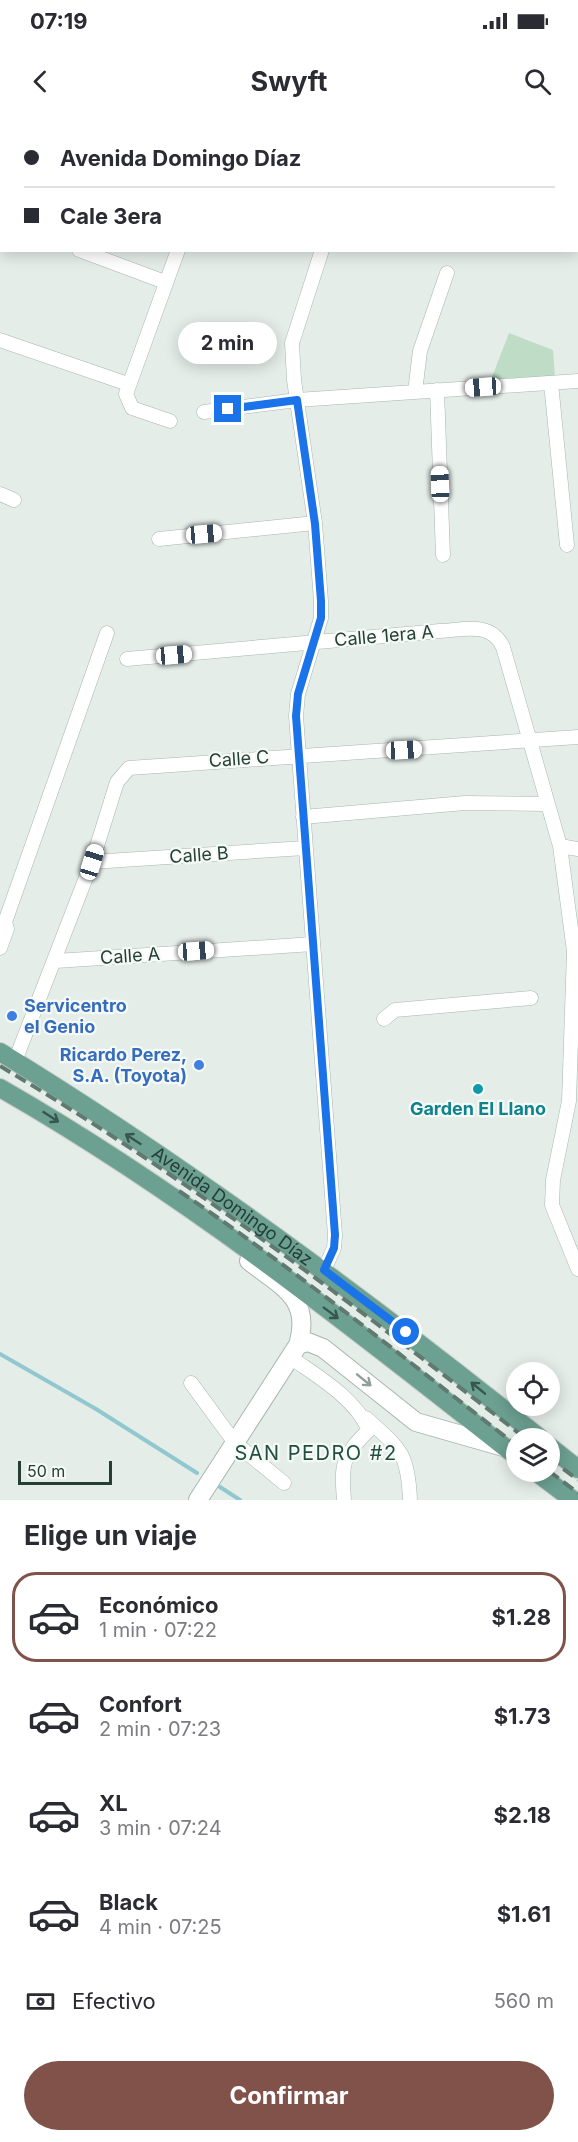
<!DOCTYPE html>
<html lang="es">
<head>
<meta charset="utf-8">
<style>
  :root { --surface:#fff; --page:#f2f2f3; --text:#2b2b33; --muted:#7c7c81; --line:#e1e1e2; --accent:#80524a }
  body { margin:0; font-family:Inter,sans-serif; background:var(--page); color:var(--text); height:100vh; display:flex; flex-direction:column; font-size:22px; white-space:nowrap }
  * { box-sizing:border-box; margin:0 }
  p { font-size:20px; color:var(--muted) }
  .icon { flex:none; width:33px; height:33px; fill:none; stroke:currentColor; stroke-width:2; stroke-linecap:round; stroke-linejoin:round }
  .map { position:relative; height:1380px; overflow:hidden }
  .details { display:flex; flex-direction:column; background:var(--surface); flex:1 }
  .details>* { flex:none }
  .hud { position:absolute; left:0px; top:0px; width:579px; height:132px; box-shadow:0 3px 15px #0003; display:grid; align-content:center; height:132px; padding:0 24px; background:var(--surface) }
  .tools { position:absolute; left:506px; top:1242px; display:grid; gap:12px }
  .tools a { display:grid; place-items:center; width:54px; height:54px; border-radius:50%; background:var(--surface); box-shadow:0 3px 15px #0003; font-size:30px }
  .scale { position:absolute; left:18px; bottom:15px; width:94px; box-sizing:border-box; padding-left:6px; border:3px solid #253e36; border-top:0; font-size:16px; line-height:21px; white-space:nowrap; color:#253e36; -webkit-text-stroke:4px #f5faf7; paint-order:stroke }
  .end { position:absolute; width:27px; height:27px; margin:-14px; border:8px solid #1a73e8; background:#fff; box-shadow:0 0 0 3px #fff }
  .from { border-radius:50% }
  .bubble { position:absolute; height:42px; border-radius:21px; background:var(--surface); box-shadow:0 3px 15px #0003; font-size:20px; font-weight:700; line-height:42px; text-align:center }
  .car { position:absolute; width:18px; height:36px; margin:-18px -9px; border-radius:8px; box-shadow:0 0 4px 2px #0007; background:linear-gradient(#fff 24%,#345 0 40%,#fff 0 76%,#345 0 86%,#fff 0) }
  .hud b { display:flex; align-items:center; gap:21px; height:57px; font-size:22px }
  .hud b+b { border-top:2px solid var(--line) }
  .hud i { width:15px; height:15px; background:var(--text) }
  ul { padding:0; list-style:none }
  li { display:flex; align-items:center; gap:18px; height:90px; margin:0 12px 9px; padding:0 12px; border:3px solid transparent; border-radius:24px }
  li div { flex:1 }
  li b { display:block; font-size:22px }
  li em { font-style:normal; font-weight:700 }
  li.active { border-color:var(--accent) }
  li>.icon { width:54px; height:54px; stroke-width:1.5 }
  h2 { padding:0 24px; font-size:27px; line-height:72px }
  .pay { display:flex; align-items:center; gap:15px; height:66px; padding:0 24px; font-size:22px }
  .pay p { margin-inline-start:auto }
  .action { display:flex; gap:12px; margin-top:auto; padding:12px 24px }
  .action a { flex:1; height:69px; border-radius:36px; background:var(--accent); color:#fff; font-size:24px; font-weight:700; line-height:69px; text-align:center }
  .status { display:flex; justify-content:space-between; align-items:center; height:42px; padding:0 30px; background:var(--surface); direction:ltr }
  .status svg { height:16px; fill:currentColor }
  header { display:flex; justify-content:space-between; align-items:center; height:78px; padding:0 24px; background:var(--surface); font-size:27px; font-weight:700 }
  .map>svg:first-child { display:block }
  .green { fill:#bfddc6 }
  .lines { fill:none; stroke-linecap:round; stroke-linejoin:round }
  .stream { stroke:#91c7ce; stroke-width:4 }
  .minor-casing { stroke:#a8b5b0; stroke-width:15 }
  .tertiary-casing { stroke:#a8b5b0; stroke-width:20 }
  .primary-casing { stroke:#c2c9c7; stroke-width:20 }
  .minor { stroke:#fff; stroke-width:14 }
  .tertiary { stroke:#fff; stroke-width:18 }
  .primary { stroke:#6ca090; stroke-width:18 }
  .rail { stroke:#607971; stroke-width:4; stroke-dasharray:12 6; stroke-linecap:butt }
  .oneway { stroke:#37564c }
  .oneway2 { stroke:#929e9a }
  .route { stroke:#1a73e8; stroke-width:8 }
  .shop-dot { fill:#3f7fe0; stroke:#f5faf7; stroke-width:2 }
  .culture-dot { fill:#0f9aa8; stroke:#f5faf7; stroke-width:2 }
  .labels { text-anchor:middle; stroke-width:4.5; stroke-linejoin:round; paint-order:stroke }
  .street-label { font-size:18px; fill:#253e36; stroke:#f5faf7 }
  .shop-label { font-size:18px; font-weight:bold; fill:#366cbe; stroke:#f5faf7; text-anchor:start }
  .culture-label { font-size:18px; font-weight:bold; fill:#0d838f; stroke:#f5faf7 }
  .neighbourhood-label { font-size:20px; letter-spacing:1.5px; fill:#224f42; stroke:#f5faf7 }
</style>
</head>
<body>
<div class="status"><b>07:19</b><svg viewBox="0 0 49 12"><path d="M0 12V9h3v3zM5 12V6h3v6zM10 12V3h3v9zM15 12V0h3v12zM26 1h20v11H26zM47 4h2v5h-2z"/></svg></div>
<header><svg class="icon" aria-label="back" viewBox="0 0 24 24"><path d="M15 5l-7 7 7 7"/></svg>Swyft<svg class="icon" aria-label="search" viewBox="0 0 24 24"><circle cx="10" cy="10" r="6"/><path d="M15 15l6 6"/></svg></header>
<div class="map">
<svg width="578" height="1380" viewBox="0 0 578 1380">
  <rect width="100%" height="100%" fill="#e5ede9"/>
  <path class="green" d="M 509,213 L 553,230 L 555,257 L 490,262 Z"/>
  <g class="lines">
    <path class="stream" d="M 0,1234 L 96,1289 L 197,1353
      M 220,1367 L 240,1380"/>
    <g class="minor-casing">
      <path id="minor" d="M 54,0 L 58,2
        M 228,2 L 228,0
        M 365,2 L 366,0
        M 0,101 L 2,102
        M 79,130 L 165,162
        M 322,130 L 292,223 L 294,260 L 315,403 L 321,481 L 321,498 L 298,574 L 296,596 L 335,1115 L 334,1128 L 324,1150
        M 0,220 L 128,264
        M 551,263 L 567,425
        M 437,270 L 443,435
        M 415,272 L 420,231 L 447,153
        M 204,292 L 297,280 L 578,261
        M 170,301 L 132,288 L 126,274 L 178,130
        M 0,374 L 14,380
        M 159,419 L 315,403
        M 127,539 L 440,511 C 464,510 491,501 503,527 L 560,726 L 574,831 L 569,981 L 553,1060 L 552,1085 L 578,1149
        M 303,697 L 465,683 L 548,684
        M 560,726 L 578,729
        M 92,742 L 305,728
        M 0,806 L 5,802 L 107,513
        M 0,828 L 7,809 L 5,802
        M 56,841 L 313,824
        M 384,899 L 395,890 L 531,878
        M 15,941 L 92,742 L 117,662 L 129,648 L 578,617
        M 290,1237 C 318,1257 354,1277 369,1310 C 342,1336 341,1344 344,1380
        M 191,1263 L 235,1323 L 284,1363
        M 366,1298 C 400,1329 408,1332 410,1380"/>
    </g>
    <g class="tertiary-casing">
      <path id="tertiary" d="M 298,1225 L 308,1222 L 323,1228 L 416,1302 L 507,1328
        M 198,1380 L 298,1225 C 312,1178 282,1167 249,1141"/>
    </g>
    <g class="primary-casing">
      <g id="primary">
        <path id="s1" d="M 0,932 C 189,1048 367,1180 540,1318"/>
        <path d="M 0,968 C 184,1073 350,1205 516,1336"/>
        <path d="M 549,1326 L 578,1349"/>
        <path d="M 536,1352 L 573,1380"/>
      </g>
    </g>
    <use href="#minor" class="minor"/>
    <use href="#tertiary" class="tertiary"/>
    <use href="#primary" class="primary"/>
    <path class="rail" d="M 0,946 C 185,1056 356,1186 525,1318
      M 179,1071 C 296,1150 405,1239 516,1325
      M 549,1338 L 578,1360
      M 549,1351 L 578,1373"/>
  </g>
  <defs><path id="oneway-shaft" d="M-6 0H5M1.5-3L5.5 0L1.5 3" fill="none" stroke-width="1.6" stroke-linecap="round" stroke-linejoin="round" transform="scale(1.5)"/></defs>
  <g class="oneway">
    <use href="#oneway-shaft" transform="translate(51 997) rotate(33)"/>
    <use href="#oneway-shaft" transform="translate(133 1019) rotate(-147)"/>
    <use href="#oneway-shaft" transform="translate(331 1193) rotate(37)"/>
    <use href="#oneway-shaft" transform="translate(478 1268) rotate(-141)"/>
  </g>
  <use class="oneway2" href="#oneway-shaft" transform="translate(364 1260) rotate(39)"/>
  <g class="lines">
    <path class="route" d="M 228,289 L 297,280 L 315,404 L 321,481 L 321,498 L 298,574 L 296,596 L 335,1115 L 334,1128 L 324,1150 L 406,1212"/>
  </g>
  <g class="shop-dot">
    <circle cx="12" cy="896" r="6"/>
    <circle cx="199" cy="945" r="6"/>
  </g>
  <circle class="culture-dot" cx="478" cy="969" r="6"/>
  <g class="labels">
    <g class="street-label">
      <text transform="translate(384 516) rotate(-5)" y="6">Calle 1era A</text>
      <text transform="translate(239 639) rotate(-4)" y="6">Calle C</text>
      <text transform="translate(199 735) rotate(-4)" y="6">Calle B</text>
      <text transform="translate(130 836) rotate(-4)" y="6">Calle A</text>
      <text dy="6" stroke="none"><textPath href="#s1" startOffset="279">Avenida Domingo Díaz</textPath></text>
    </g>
    <g class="shop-label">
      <text x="24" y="892">Servicentro<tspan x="24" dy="21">el Genio</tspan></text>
      <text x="187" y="941" text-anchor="end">Ricardo Perez,<tspan x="187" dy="21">S.A. (Toyota)</tspan></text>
    </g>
    <g class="culture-label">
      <text x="478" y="995">Garden El Llano</text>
    </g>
    <g class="neighbourhood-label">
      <text x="316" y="1340">SAN PEDRO #2</text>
    </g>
  </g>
</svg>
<div class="tools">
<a><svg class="icon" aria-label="locate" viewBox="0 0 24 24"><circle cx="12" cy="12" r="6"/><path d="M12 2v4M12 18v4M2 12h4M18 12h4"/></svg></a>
<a><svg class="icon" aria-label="layers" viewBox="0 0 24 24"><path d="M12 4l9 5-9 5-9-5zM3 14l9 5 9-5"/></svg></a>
</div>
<div class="scale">50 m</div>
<i class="end from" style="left:406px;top:1212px"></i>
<i class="end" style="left:228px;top:289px"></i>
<div class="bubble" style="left:178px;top:202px;width:99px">2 min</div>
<i class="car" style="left:483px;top:267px;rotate:266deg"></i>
<i class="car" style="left:440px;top:364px;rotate:358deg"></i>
<i class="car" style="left:204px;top:414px;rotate:85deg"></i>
<i class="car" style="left:174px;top:535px;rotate:85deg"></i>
<i class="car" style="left:404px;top:630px;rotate:87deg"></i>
<i class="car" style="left:92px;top:742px;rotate:17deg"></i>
<i class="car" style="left:196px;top:831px;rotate:86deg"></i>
<div class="hud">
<b><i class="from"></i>Avenida Domingo Díaz</b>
<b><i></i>Cale 3era</b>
</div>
</div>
<section class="details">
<h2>Elige un viaje</h2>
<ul>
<li class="active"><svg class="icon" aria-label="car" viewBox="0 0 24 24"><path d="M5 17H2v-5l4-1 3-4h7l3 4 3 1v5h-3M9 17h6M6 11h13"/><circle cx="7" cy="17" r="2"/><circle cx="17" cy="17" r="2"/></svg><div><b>Económico</b><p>1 min · 07:22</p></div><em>$1.28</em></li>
<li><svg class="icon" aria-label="car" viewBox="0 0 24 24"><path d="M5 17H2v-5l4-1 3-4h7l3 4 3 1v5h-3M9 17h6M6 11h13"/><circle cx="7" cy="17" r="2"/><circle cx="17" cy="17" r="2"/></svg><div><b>Confort</b><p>2 min · 07:23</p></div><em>$1.73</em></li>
<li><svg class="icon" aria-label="car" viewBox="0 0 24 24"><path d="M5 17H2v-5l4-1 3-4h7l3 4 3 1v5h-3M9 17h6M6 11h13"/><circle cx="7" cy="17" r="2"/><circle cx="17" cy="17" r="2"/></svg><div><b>XL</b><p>3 min · 07:24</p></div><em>$2.18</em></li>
<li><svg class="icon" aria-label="car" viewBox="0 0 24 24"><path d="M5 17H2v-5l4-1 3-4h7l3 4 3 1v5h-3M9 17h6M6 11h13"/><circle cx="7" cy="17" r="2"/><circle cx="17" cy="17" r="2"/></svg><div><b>Black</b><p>4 min · 07:25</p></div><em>$1.61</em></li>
</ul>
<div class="pay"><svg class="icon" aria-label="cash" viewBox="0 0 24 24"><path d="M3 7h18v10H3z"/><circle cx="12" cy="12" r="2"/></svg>Efectivo<p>560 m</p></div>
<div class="action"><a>Confirmar</a></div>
</section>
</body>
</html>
